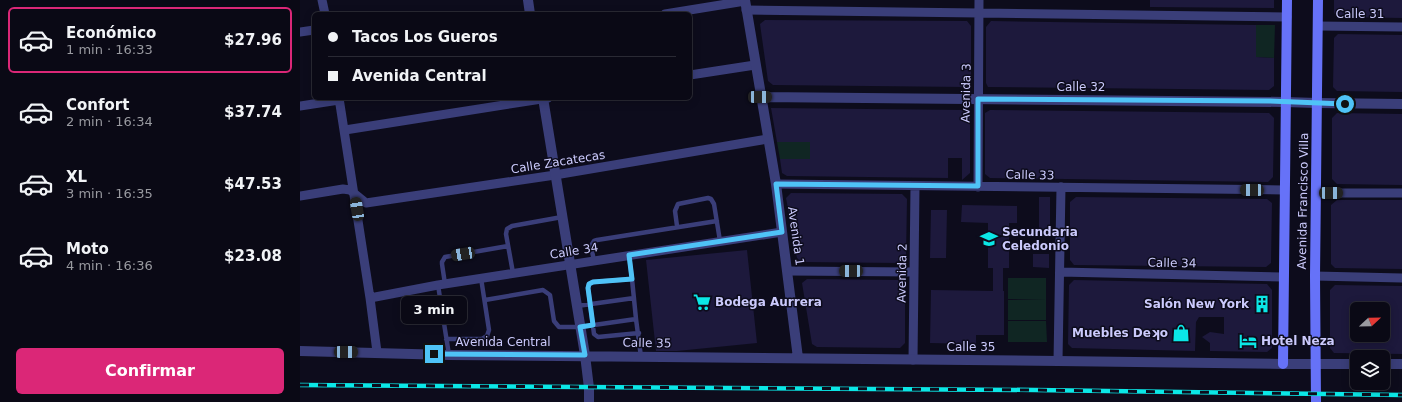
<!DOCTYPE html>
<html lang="es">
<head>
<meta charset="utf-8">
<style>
  :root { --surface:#0a0915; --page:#13121e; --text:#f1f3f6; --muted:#999aa0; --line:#2a2a34; --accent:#db2777 }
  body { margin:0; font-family:"DejaVu Sans",sans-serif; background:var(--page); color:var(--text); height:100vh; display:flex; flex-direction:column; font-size:15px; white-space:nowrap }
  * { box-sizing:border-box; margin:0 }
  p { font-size:13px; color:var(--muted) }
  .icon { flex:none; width:22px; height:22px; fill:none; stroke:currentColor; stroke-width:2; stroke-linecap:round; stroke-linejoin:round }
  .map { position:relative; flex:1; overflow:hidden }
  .details { display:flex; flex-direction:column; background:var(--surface); width:300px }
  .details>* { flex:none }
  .banner { position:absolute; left:12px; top:12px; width:380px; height:88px; border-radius:6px; box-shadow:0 2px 10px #0003,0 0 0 1px var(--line); display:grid; align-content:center; height:88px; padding:0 16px; background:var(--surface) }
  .needle { width:26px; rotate:68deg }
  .controls { position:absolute; left:1050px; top:302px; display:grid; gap:8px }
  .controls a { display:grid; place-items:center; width:40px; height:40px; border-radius:6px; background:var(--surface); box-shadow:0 2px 10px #0003,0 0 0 1px var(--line); font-size:20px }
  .end { position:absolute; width:18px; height:18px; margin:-9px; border:5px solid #4fc3f7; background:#111; box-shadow:0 0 0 2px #111 }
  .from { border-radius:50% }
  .bubble { position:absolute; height:28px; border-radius:6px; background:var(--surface); box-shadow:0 2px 10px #0003,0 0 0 1px var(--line); font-size:13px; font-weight:800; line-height:28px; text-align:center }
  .car { position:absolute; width:12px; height:24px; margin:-12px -6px; border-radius:5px; box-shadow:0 0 3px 1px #0007; background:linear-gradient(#222 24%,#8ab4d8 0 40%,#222 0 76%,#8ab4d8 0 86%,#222 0) }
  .banner b { display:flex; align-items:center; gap:14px; height:38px; font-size:15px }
  .banner b+b { border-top:1px solid var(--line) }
  .banner i { width:10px; height:10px; background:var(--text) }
  ul { padding:7px 0 0; list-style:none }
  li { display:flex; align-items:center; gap:12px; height:66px; margin:0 8px 6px; padding:0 8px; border:2px solid transparent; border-radius:6px }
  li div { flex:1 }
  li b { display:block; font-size:15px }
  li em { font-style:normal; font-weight:800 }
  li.selected { border-color:var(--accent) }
  li>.icon { width:36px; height:36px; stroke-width:1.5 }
  .button { display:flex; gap:8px; margin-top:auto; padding:8px 16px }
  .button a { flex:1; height:46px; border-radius:6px; background:var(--accent); color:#fff; font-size:16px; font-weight:800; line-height:46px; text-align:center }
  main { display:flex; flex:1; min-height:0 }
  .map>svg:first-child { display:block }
  .green { fill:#102623 }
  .building { fill:#1d193c; fill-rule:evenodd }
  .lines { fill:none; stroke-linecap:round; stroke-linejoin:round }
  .service { stroke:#3a3e79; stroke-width:4.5 }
  .minor { stroke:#3a3e79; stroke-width:9 }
  .tertiary { stroke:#3a3e79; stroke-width:10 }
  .secondary { stroke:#6672f8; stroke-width:10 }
  .rail-casing { stroke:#0be7e6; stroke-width:4.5 }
  .rail { stroke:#0d0c1c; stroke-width:3; stroke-dasharray:9; stroke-linecap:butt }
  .route { stroke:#4fc3f7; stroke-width:5 }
  .labels { text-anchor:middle; stroke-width:3; stroke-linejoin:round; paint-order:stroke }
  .street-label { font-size:12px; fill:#cbcafc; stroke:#0d0c1c }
  .poi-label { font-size:12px; font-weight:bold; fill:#cbcafc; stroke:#0d0c1c; text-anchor:start }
</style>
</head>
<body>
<main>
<section class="details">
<ul>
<li class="selected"><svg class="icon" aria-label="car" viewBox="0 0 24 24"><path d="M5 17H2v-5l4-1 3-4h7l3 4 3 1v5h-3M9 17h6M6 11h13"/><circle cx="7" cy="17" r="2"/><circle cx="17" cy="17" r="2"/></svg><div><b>Económico</b><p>1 min · 16:33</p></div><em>$27.96</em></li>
<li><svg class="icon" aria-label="car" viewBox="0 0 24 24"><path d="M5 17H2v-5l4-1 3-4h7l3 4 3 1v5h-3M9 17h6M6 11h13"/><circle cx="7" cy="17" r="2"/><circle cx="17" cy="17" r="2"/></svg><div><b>Confort</b><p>2 min · 16:34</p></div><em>$37.74</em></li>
<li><svg class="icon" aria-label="car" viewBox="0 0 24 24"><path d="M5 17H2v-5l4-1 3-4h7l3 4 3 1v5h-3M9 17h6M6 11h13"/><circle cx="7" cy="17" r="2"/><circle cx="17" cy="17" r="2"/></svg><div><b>XL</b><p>3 min · 16:35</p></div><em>$47.53</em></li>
<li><svg class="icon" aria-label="car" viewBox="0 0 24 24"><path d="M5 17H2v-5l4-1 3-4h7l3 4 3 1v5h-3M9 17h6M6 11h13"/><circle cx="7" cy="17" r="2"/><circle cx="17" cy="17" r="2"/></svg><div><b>Moto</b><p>4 min · 16:36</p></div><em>$23.08</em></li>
</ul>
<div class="button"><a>Confirmar</a></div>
</section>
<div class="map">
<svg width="1102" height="402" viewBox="0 0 1102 402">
  <rect width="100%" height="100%" fill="#0d0c1c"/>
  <path class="green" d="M 956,25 L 975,25 L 974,58 L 956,57 Z
    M 477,142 L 510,142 L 510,159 L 480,159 Z
    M 708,278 L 746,278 L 746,299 L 708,299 Z
    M 746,299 L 746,320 L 708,320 L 708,300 Z
    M 708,321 L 746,321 L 747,342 L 708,342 Z"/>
  <path class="building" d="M 850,0 L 974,0 L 974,8 L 850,7 Z
    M 1034,0 L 1102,0 L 1102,18 L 1037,17 L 1034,13 Z
    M 465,20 L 667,21 L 671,26 L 671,82 L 666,87 L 473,85 L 468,81 L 460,24 Z
    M 691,21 L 956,25 L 956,57 L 974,58 L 974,86 L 969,90 L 688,87 L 686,83 L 686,27 Z
    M 1038,34 L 1102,35 L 1102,92 L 1037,91 L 1033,87 L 1034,38 Z
    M 471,108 L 666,110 L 670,114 L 670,173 L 662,180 L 662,158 L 648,158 L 648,178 L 487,176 L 482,173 L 480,159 L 510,159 L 510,142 L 477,142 Z
    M 690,110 L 969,113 L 974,118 L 973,177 L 968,182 L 690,178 L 685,174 L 685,113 Z
    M 1037,113 L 1102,114 L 1102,185 L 1037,184 L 1032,179 L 1032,118 Z
    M 491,193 L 602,194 L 607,199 L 606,258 L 601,263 L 501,262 L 497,258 L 486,198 Z
    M 739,197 L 750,197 L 750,237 L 739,236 Z
    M 776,197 L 967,199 L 972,203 L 971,263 L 966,267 L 774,265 L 770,260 L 770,202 Z
    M 1037,200 L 1102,200 L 1102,269 L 1035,268 L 1031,264 L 1031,205 Z
    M 662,205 L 717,206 L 717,223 L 709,223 L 709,268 L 703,268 L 703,291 L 704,291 L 704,335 L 676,335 L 676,344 L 630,343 L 631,290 L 693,291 L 693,268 L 688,268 L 688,223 L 661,222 Z
    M 631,210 L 647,210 L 646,258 L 630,258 Z
    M 447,250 L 457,343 L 377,351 L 356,351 L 346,260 Z
    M 733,254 L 749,254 L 749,268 L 733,267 Z
    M 507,279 L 601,280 L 605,284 L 605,343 L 600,348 L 517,347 L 512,344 L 502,283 Z
    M 774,280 L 967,284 L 972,290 L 972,348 L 967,352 L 910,351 L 910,343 L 902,337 L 910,332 L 924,334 L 924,317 L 899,317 L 896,322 L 895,351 L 772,348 L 768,344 L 769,285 Z
    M 1035,285 L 1102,286 L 1102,354 L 1034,353 L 1030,348 L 1030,290 ZM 1057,309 L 1083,309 L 1083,335 L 1057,335 Z"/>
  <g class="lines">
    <path class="service" d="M 377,226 L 375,211 L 378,204 L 408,198 L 411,199 L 414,204 L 420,241
      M 329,255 L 332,279 L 293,282 L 289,284 L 288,288 L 294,334 L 298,337 L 339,333
      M 294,261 L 291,246 L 294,241 L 297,240 L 417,221
      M 213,273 L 206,234 L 207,229 L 212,226 L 262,217
      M 332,279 L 336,319
      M 145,284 L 142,264 L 142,262 L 145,257 L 208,246
      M 138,285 L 149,355
      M 185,300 L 243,290 L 250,295 L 254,321 L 259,327 L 280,327 L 336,319 L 341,357
      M 277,306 L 334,298
      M 146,339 L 182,339 L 187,336 L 189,330 L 181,278"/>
    <path class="minor" d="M 22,0 L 25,14
      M 446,10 L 987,17
      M 365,14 L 445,1
      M 1018,26 L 1102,27
      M 0,32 L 14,30
      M 390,75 L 455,65
      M 39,98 L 70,298 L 77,352
      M 0,106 L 39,100
      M 45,130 L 248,98
      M 476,184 L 984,190
      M 678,187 L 679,0
      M 1016,193 L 1102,193
      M 0,196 L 43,189 L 50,190 L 66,203 L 255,175 L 468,139
      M 488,271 L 614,272
      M 760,272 L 983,277
      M 1015,276 L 1102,278
      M 70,298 L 138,285 L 482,232
      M 613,360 L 615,186
      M 758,361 L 761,187"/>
    <path class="tertiary" d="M 228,0 L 230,14
      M 445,0 L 476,184 L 498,358
      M 460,97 L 985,102 L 1017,103 L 1102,104
      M 243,98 L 285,355 L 289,388 L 289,402
      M 0,351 L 149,355 L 758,361 L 983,364 L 1057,364
      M 1083,364 L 1102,364"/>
    <path class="secondary" d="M 983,364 L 987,0
      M 1016,402 L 1015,276 L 1018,0"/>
    <g class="rail-casing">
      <path id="rail" d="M 0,385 L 735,390 L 1102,395"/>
    </g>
    <use href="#rail" class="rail"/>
  </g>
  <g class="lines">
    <path class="route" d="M 134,354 L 285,355 L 280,327 L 293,325 L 288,288 L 289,284 L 293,282 L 332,279 L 329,255 L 482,232 L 476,184 L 678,186 L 678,99 L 970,101 L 1045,104"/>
  </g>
  <defs>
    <g id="school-bare" transform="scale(1.38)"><path d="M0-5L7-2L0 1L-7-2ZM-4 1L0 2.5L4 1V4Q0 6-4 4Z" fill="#0be7e6" stroke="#0d0c1c" stroke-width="2.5" paint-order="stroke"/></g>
    <g id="supermarket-bare" transform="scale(1.38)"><path d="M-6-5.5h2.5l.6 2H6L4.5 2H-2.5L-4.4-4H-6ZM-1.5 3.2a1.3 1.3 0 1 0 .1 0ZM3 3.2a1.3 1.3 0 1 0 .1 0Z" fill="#0be7e6" stroke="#0d0c1c" stroke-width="2.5" paint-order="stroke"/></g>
    <g id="building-bare" transform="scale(1.38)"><path d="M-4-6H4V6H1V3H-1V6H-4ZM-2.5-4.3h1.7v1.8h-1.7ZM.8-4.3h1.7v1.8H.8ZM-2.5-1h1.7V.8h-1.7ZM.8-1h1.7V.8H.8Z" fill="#0be7e6" stroke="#0d0c1c" stroke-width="2.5" paint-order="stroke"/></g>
    <g id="shop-bare" transform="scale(1.38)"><path d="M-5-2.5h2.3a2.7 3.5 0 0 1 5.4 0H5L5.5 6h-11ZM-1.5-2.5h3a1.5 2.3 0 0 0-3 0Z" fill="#0be7e6" stroke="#0d0c1c" stroke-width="2.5" paint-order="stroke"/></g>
    <g id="hotel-bare" transform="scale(1.38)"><path d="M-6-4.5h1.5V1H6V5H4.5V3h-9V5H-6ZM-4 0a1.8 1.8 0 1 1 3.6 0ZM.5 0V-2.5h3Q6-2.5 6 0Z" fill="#0be7e6" stroke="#0d0c1c" stroke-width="2.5" paint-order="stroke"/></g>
  </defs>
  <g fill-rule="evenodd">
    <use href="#school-bare" x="689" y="239"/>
    <use href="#supermarket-bare" x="402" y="302"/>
    <use href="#building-bare" x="962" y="304"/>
    <use href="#shop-bare" x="881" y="333"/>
    <use href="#hotel-bare" x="948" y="341"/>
  </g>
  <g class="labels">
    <g class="street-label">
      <text x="1060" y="18">Calle 31</text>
      <text x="781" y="91">Calle 32</text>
      <text transform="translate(666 93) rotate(-89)" y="4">Avenida 3</text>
      <text transform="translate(258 162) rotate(-9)" y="4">Calle Zacatecas</text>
      <text transform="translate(730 175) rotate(1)" y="4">Calle 33</text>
      <text transform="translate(1003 201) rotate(-89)" y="4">Avenida Francisco Villa</text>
      <text transform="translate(496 236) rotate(82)" y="4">Avenida 1</text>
      <text transform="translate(274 251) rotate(-9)" y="4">Calle 34</text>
      <text transform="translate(872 263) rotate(1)" y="4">Calle 34</text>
      <text transform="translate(602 273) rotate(-89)" y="4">Avenida 2</text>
      <text x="203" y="346">Avenida Central</text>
      <text transform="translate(347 343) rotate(1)" y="4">Calle 35</text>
      <text x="671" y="351">Calle 35</text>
    </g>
    <g class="poi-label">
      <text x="702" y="236">Secundaria<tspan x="702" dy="14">Celedonio</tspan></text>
      <text x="415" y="306">Bodega Aurrera</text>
      <text x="949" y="308" text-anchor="end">Salón New York</text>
      <text x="868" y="337" text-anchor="end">Muebles Deʞo</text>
      <text x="961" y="345">Hotel Neza</text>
    </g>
  </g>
</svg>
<div class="controls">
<a><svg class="needle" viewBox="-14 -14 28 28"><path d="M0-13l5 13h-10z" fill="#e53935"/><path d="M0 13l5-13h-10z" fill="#999aa0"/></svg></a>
<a><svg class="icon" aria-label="layers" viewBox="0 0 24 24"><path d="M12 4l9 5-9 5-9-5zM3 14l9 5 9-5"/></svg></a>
</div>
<i class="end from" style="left:1045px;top:104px"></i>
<i class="end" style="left:134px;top:354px"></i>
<div class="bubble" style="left:101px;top:296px;width:66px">3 min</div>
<i class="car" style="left:460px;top:97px;rotate:90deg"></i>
<i class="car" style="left:952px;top:190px;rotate:271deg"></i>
<i class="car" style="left:1031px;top:193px;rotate:90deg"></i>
<i class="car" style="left:57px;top:209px;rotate:351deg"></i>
<i class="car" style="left:163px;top:254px;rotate:260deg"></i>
<i class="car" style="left:551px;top:271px;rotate:270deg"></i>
<i class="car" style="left:46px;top:352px;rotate:90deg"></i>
<div class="banner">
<b><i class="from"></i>Tacos Los Gueros</b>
<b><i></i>Avenida Central</b>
</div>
</div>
</main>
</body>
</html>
